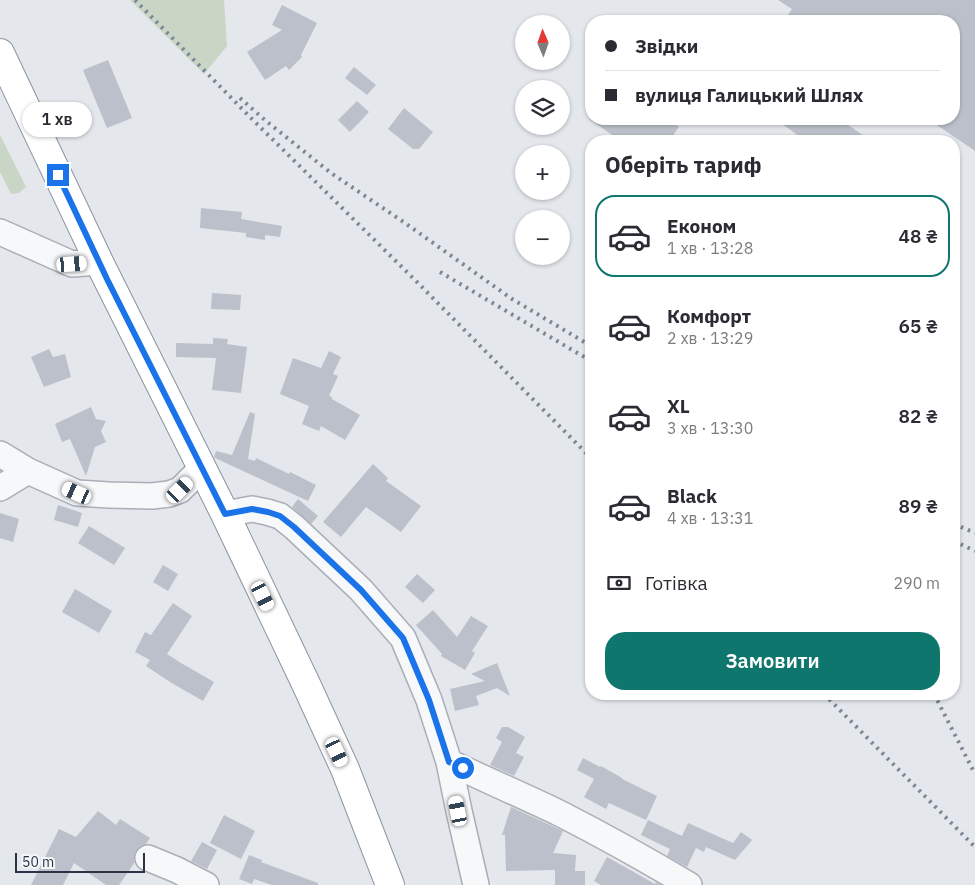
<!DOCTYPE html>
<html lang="uk">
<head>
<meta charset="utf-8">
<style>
  :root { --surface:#fff; --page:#f7f7f7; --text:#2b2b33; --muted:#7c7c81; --line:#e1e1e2; --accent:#0f766e }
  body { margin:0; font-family:"IBM Plex Sans",sans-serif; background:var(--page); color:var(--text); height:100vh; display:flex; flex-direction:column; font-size:19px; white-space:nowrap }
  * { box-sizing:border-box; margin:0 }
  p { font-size:16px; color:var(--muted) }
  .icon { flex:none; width:28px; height:28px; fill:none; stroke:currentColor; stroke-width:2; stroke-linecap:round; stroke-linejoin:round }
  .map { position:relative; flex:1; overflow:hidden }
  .sheet { position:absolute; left:585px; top:135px; width:375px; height:565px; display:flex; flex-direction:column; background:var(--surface); border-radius:20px; box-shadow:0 1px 4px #0004 }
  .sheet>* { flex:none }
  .banner { position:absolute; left:585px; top:15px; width:375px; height:110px; border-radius:20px; box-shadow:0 1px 4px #0004; display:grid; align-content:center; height:110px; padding:0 20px; background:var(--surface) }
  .needle { width:32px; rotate:358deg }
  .controls { position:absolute; left:515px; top:15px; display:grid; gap:10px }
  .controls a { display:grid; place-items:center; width:55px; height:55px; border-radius:50%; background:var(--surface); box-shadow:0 1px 4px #0004; font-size:25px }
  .scale { position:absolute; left:15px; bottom:12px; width:130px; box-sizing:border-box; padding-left:5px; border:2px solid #2b3445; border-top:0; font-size:14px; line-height:18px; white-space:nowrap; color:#2b3445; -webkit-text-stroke:4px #f4f6f9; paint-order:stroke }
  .end { position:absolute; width:22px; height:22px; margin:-11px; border:6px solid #1a73e8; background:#fff; box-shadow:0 0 0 2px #fff }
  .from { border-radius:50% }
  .bubble { position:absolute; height:35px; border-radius:18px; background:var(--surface); box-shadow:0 1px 4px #0004; font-size:16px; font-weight:600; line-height:35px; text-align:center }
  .car { position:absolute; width:15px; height:30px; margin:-15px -8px; border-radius:6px; box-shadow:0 0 4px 1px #0007; background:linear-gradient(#fff 24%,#345 0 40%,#fff 0 76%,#345 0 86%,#fff 0) }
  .banner b { display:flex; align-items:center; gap:18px; height:48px; font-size:19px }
  .banner b+b { border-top:1px solid var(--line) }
  .banner i { width:12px; height:12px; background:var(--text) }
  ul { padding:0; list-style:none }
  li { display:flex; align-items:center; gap:15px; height:82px; margin:0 10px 8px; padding:0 10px; border:2px solid transparent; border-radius:20px }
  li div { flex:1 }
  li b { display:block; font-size:19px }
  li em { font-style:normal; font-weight:600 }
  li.on { border-color:var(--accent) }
  li>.icon { width:45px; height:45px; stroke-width:1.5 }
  h2 { padding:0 20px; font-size:22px; line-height:60px }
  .pay { display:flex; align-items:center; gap:12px; height:55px; padding:0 20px; font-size:19px }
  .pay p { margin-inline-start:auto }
  .action { display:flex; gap:10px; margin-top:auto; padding:10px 20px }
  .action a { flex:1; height:58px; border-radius:20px; background:var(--accent); color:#fff; font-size:20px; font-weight:600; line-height:58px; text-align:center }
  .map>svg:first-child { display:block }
  .green { fill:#c9d6c5 }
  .building { fill:#bbc0ca }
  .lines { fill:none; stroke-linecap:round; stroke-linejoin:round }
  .minor-casing { stroke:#a9aeb7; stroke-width:28 }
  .highway-casing { stroke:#8b94a3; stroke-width:30 }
  .minor { stroke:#f7f8fa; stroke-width:25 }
  .highway { stroke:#fff; stroke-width:28 }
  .rail { stroke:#7d8696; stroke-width:4; stroke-dasharray:2.5 5; stroke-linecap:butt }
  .route { stroke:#1a73e8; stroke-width:6 }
</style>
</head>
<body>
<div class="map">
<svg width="975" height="885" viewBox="0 0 975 885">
  <rect width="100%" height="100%" fill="#e4e7ec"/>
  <path class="green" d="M 130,0 L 224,0 L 227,46 L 204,74 Z
    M 0,135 L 26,187 L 19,193 L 11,194 L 0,172 Z"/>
  <path class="building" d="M 778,0 L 975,0 L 975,151 L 928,119 L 954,119 L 954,21 L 784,21 L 792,9 Z
    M 282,5 L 317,23 L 301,55 L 302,57 L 289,70 L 286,66 L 265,80 L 247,52 L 282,30 L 272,25 Z
    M 108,60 L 132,118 L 107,128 L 83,70 Z
    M 354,67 L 376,85 L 367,95 L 345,78 Z
    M 357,101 L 369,112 L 350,132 L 338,120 Z
    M 404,108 L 433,132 L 419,149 L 413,149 L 388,129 Z
    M 589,119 L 667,119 L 679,127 L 669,141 L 621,141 Z
    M 775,119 L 840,119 L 871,141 L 806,141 Z
    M 201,208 L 242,212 L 241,219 L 282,226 L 280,237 L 265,235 L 265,240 L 246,237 L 246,233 L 200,228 Z
    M 212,293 L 241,295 L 240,310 L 211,309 Z
    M 213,338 L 228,339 L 227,344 L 247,347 L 241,393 L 212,390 L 216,358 L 176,357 L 176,343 L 213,344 Z
    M 49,349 L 53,357 L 65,354 L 71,377 L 44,387 L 31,357 Z
    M 329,351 L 341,357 L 333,374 L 338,376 L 329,396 L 332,397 L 332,399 L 360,415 L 345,440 L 321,426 L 319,431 L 302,424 L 309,406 L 280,394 L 293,358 L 321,368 Z
    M 91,407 L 96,419 L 106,421 L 101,431 L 106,442 L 95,447 L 86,476 L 70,439 L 62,442 L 55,424 Z
    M 250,412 L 255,414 L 248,459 L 255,461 L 256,458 L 289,474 L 290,472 L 316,485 L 308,501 L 215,458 L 214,457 L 216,451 L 232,455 Z
    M 373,464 L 388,478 L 386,481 L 421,506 L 401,532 L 366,507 L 341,537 L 323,522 Z
    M 298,499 L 318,516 L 311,524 L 292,507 Z
    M 58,505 L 82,513 L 78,527 L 54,520 Z
    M 0,513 L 19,519 L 13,542 L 0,538 Z
    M 89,526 L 125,548 L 114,565 L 78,543 Z
    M 163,565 L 178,574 L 168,591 L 153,582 Z
    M 417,574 L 435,590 L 423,603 L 405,587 Z
    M 75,589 L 112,611 L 99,633 L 62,612 Z
    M 173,603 L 192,616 L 167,654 L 181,663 L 214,682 L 203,701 L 170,682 L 146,666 L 150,660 L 135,652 L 145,632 L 151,635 Z
    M 433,610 L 457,637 L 471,616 L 488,626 L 472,651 L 475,653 L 465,670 L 441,656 L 442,654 L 416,625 Z
    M 497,663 L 510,696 L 497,688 L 476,696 L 479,705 L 455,711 L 450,689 L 485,681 L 471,674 Z
    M 502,727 L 508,727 L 525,737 L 516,753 L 524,757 L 514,776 L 490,765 L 502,742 L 496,738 Z
    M 583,758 L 600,767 L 601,766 L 622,778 L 622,779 L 657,796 L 646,820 L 609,803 L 606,809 L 584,797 L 594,779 L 577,770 Z
    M 511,807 L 563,831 L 553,853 L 576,855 L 575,871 L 585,871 L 585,885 L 555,885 L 555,870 L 506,871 L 505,835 L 502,835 Z
    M 98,811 L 116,825 L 120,819 L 150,838 L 146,844 L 140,846 L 135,852 L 134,859 L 135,862 L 119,885 L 106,885 L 74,863 L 63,885 L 31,885 L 59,829 L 76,837 Z
    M 224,815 L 255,831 L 241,859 L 210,843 Z
    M 648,820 L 682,836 L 688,823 L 733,843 L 741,832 L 752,840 L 735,860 L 706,847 L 704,852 L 696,848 L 687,867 L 667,856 L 670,849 L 641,835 Z
    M 202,842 L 217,850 L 207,869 L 191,861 Z
    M 249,855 L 262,860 L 261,862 L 318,883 L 318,885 L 272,885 L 254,879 L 252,884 L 239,879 Z
    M 607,857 L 655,884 L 656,882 L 661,885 L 601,885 L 594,881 Z"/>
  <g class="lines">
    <g class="minor-casing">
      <path id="minor" d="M 0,232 L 72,264 L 99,262
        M 0,454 L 28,471 L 77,493 L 109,495 L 152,496 L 169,494 L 180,490 L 202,468
        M 0,488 L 28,471
        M 225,514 L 252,509 L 267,512 L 280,516 L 294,527 L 361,590 L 403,638 L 429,700 L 449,762 L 459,811 L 476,885
        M 449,762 C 486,780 524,796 561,814 C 604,836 647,860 689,885
        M 148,858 L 177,870 L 206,885"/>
    </g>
    <g class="highway-casing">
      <path id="highway" d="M 0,53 L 99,262 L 225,514 L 306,684 L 345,769 L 390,885"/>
    </g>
    <use href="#minor" class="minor"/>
    <use href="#highway" class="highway"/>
    <path class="rail" d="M 135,0 L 252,119 L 417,282 L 591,458
      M 240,98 L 266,121 L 331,173 L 405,223 L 512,299 L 591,346
      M 440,272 L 591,361
      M 954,524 L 975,533
      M 954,541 L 975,551
      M 824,694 L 975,847
      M 934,694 L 975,774"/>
  </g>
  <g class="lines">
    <path class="route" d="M 58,175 L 107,279 L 225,514 L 252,509 L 268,512 L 280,516 L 294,527 L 361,590 L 403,638 L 429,700 L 449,762 L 463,768"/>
  </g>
</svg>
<div class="controls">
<a><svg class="needle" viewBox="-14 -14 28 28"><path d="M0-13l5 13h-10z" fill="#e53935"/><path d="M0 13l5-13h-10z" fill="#7c7c81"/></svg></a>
<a><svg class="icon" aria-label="layers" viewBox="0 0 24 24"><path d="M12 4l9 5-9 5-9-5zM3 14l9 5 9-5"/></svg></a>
<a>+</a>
<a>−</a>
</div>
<div class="scale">50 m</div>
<i class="end from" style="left:463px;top:768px"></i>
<i class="end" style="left:58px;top:175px"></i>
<div class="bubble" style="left:22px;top:102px;width:70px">1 хв</div>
<i class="car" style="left:72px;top:264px;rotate:86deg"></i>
<i class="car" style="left:180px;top:490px;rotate:46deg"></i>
<i class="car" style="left:77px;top:493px;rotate:294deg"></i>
<i class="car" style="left:263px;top:596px;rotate:154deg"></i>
<i class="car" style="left:337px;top:752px;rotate:155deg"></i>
<i class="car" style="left:458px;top:811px;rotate:349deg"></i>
<div class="banner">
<b><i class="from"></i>Звідки</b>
<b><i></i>вулиця Галицький Шлях</b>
</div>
<section class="sheet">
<h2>Оберіть тариф</h2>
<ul>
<li class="on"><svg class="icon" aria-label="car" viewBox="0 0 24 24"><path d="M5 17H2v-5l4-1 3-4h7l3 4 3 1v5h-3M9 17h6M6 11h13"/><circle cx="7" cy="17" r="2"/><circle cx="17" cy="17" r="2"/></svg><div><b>Економ</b><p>1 хв · 13:28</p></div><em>48 ₴</em></li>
<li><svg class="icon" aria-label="car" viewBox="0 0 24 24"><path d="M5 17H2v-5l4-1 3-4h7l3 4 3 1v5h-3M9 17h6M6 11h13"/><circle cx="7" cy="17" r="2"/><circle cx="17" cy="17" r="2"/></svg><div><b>Комфорт</b><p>2 хв · 13:29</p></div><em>65 ₴</em></li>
<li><svg class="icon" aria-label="car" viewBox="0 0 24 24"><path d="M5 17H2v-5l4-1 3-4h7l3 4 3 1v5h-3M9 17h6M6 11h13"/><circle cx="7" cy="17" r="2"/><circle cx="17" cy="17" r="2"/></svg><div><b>XL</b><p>3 хв · 13:30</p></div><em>82 ₴</em></li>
<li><svg class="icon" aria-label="car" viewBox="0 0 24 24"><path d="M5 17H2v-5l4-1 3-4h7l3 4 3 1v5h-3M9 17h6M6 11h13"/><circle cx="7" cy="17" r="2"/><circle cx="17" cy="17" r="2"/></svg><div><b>Black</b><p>4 хв · 13:31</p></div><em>89 ₴</em></li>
</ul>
<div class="pay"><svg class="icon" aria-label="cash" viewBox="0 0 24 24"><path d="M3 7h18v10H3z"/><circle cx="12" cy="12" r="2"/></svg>Готівка<p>290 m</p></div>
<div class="action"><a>Замовити</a></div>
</section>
</div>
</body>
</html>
